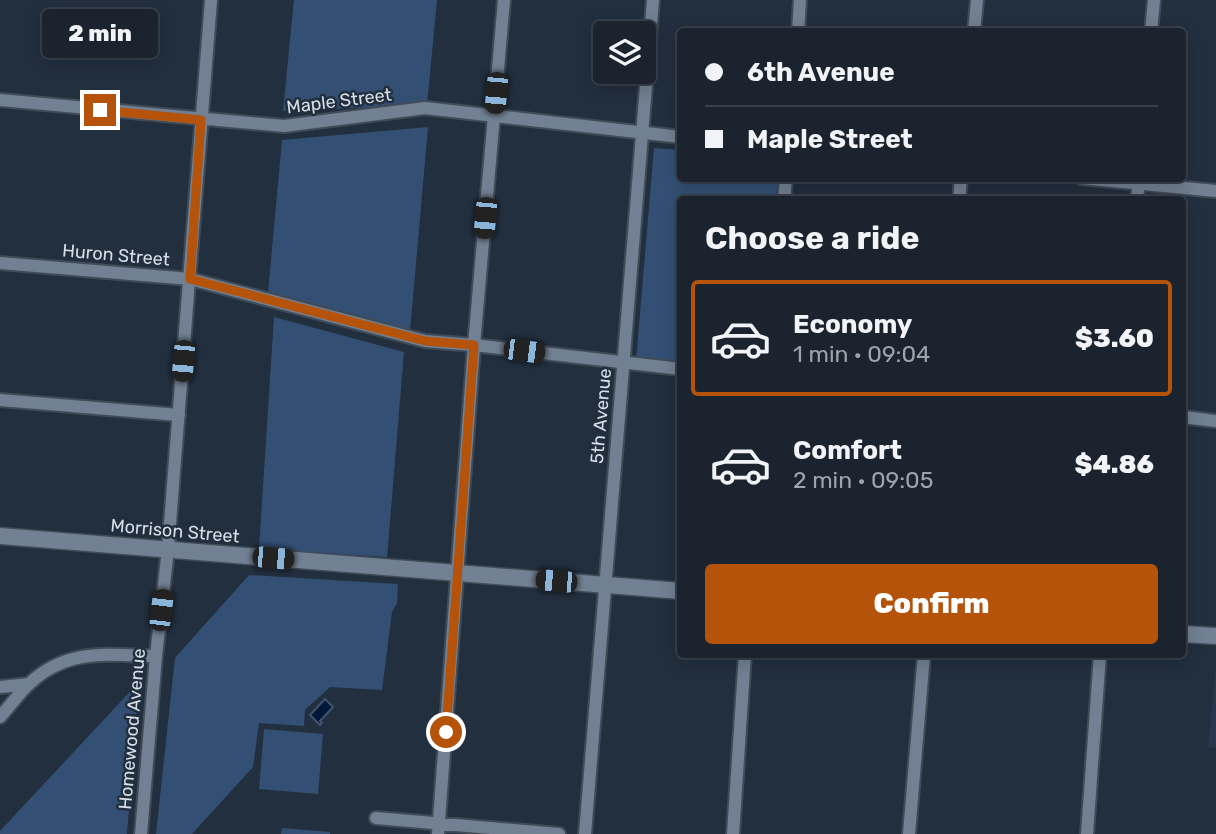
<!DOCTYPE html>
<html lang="en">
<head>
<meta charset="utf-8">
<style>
  :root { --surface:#1a232e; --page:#272f3a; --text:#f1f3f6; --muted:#9fa4aa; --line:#38404a; --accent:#b45309 }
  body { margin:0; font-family:Rubik,sans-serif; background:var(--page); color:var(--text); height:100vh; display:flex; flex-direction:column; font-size:26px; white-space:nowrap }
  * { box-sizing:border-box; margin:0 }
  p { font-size:23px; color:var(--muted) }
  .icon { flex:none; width:38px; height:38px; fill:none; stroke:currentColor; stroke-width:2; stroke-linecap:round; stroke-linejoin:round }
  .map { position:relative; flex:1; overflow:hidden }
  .sheet { position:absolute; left:677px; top:196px; width:509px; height:462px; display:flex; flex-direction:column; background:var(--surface); border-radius:7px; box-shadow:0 4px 18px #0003,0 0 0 2px var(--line) }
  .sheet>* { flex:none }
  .top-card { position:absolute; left:677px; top:28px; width:509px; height:154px; border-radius:7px; box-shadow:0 4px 18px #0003,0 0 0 2px var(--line); display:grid; align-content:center; height:154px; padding:0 28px; background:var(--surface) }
  .controls { position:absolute; left:593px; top:21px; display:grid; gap:14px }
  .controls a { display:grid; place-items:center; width:63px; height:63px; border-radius:7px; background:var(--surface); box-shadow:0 4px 18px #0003,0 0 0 2px var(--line); font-size:35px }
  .end { position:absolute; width:32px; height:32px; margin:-16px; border:9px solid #b45309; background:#fff; box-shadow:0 0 0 4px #fff }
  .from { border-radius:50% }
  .bubble { position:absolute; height:49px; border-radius:7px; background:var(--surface); box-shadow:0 4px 18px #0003,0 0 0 2px var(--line); font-size:23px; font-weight:800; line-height:49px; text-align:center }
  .car { position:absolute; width:21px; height:42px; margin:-21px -10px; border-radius:9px; box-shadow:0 0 5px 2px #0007; background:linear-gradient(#222 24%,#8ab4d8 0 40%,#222 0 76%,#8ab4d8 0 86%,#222 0) }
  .top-card b { display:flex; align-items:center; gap:24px; height:66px; font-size:26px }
  .top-card b+b { border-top:2px solid var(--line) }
  .top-card i { width:18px; height:18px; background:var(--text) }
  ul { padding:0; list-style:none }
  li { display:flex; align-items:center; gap:21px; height:116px; margin:0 14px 10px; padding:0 14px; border:4px solid transparent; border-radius:7px }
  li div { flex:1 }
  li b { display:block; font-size:26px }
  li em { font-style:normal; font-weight:800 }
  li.selected { border-color:var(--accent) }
  li>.icon { width:63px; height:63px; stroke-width:1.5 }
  h2 { padding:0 28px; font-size:32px; line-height:84px }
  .button { display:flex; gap:14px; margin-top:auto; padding:14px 28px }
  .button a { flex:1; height:80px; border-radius:7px; background:var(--accent); color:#fff; font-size:28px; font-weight:800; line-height:80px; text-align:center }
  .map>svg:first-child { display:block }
  .built { fill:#27384c }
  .green { fill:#335074 }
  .water { fill:#001938; stroke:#40546d; stroke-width:2 }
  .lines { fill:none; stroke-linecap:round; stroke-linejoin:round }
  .minor-casing { stroke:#404b58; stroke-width:16 }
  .tertiary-casing { stroke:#404b58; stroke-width:19 }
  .minor { stroke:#718092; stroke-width:12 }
  .tertiary { stroke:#718092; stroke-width:16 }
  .route { stroke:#b45309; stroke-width:9 }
  .labels { text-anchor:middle; stroke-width:5; stroke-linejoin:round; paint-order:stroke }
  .street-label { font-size:18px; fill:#d6dee8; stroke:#222f3e }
</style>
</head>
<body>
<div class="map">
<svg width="1216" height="834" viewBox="0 0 1216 834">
  <rect width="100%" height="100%" fill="#222f3e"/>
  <path class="built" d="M 1216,665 L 1216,748 L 1208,747 Z"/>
  <path class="green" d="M 294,0 L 437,0 L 427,105 L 283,111 Z
    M 428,127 L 410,332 L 268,293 L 282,140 Z
    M 654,148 L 681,150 L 681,178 L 778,179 L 776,199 L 681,200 L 681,364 L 636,361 Z
    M 274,317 L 404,352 L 387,557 L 259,549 Z
    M 249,575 L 398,584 L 397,603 L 392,612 L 382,690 L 330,687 L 305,710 L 304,726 L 259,723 L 253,767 L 192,834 L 156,834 L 175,658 Z
    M 139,682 L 127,834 L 0,834 L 0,831 Z
    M 264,729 L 323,734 L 318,794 L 259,789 Z
    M 282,828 L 330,832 L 330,834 L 281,834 Z"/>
  <path class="water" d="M 325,699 L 333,707 L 320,721 L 322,723 L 320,725 L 310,715 Z"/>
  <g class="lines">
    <g class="minor-casing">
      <path id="minor" d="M 798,32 L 800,0
        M 974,32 L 977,0
        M 1151,32 L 1154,0
        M 0,100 L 284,126 L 425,108 L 681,137
        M 1081,178 L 1216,191
        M 784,200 L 786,178
        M 959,200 L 961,178
        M 1137,200 L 1139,179
        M 0,263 L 190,279 L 425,341 L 474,345 L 681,369
        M 0,400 L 179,415
        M 1183,417 L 1216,421
        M 0,687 L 29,684
        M 0,717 C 10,706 19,693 30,683 C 68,648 107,655 156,656
        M 376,818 L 559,834
        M 141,834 L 156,656 L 168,549 L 211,0
        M 438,834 L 474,345 L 504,0
        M 585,834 L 653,0
        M 733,834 L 745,654
        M 909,834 L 924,654
        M 1087,834 L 1100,654"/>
    </g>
    <g class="tertiary-casing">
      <path id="tertiary" d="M 0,536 L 681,591
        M 1183,634 L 1216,636"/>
    </g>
    <use href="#minor" class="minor"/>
    <use href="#tertiary" class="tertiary"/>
  </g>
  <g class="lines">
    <path class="route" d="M 100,110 L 201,120 L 190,279 L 425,341 L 474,345 L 446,732"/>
  </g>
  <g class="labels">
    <g class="street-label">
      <text transform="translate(339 101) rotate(-7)" y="6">Maple Street</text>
      <text transform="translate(116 255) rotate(5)" y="6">Huron Street</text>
      <text transform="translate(601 416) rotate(-85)" y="6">5th Avenue</text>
      <text transform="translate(175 531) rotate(5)" y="6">Morrison Street</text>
      <text transform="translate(132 729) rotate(-85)" y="6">Homewood Avenue</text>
    </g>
  </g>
</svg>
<div class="controls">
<a><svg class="icon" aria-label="layers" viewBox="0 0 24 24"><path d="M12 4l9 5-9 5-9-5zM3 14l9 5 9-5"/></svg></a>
</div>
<i class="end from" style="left:446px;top:732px"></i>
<i class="end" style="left:100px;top:110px"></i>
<div class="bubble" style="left:42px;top:9px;width:116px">2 min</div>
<i class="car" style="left:496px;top:93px;rotate:185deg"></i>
<i class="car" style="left:485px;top:218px;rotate:185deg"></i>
<i class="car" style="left:524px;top:351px;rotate:97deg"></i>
<i class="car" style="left:183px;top:361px;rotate:185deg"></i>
<i class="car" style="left:273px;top:558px;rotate:95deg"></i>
<i class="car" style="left:556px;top:581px;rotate:275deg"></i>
<i class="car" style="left:161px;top:610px;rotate:7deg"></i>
<div class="top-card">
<b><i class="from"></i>6th Avenue</b>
<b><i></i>Maple Street</b>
</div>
<section class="sheet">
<h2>Choose a ride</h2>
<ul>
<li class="selected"><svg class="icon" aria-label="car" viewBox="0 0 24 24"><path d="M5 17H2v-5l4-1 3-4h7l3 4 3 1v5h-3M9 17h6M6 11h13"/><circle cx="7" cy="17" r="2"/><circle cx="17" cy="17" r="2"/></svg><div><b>Economy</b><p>1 min · 09:04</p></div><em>$3.60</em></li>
<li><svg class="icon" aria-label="car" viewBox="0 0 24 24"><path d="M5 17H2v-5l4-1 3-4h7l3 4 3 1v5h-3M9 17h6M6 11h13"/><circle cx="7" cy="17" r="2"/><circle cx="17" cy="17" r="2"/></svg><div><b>Comfort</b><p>2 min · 09:05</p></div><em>$4.86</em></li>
</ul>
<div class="button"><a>Confirm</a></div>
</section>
</div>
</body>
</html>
